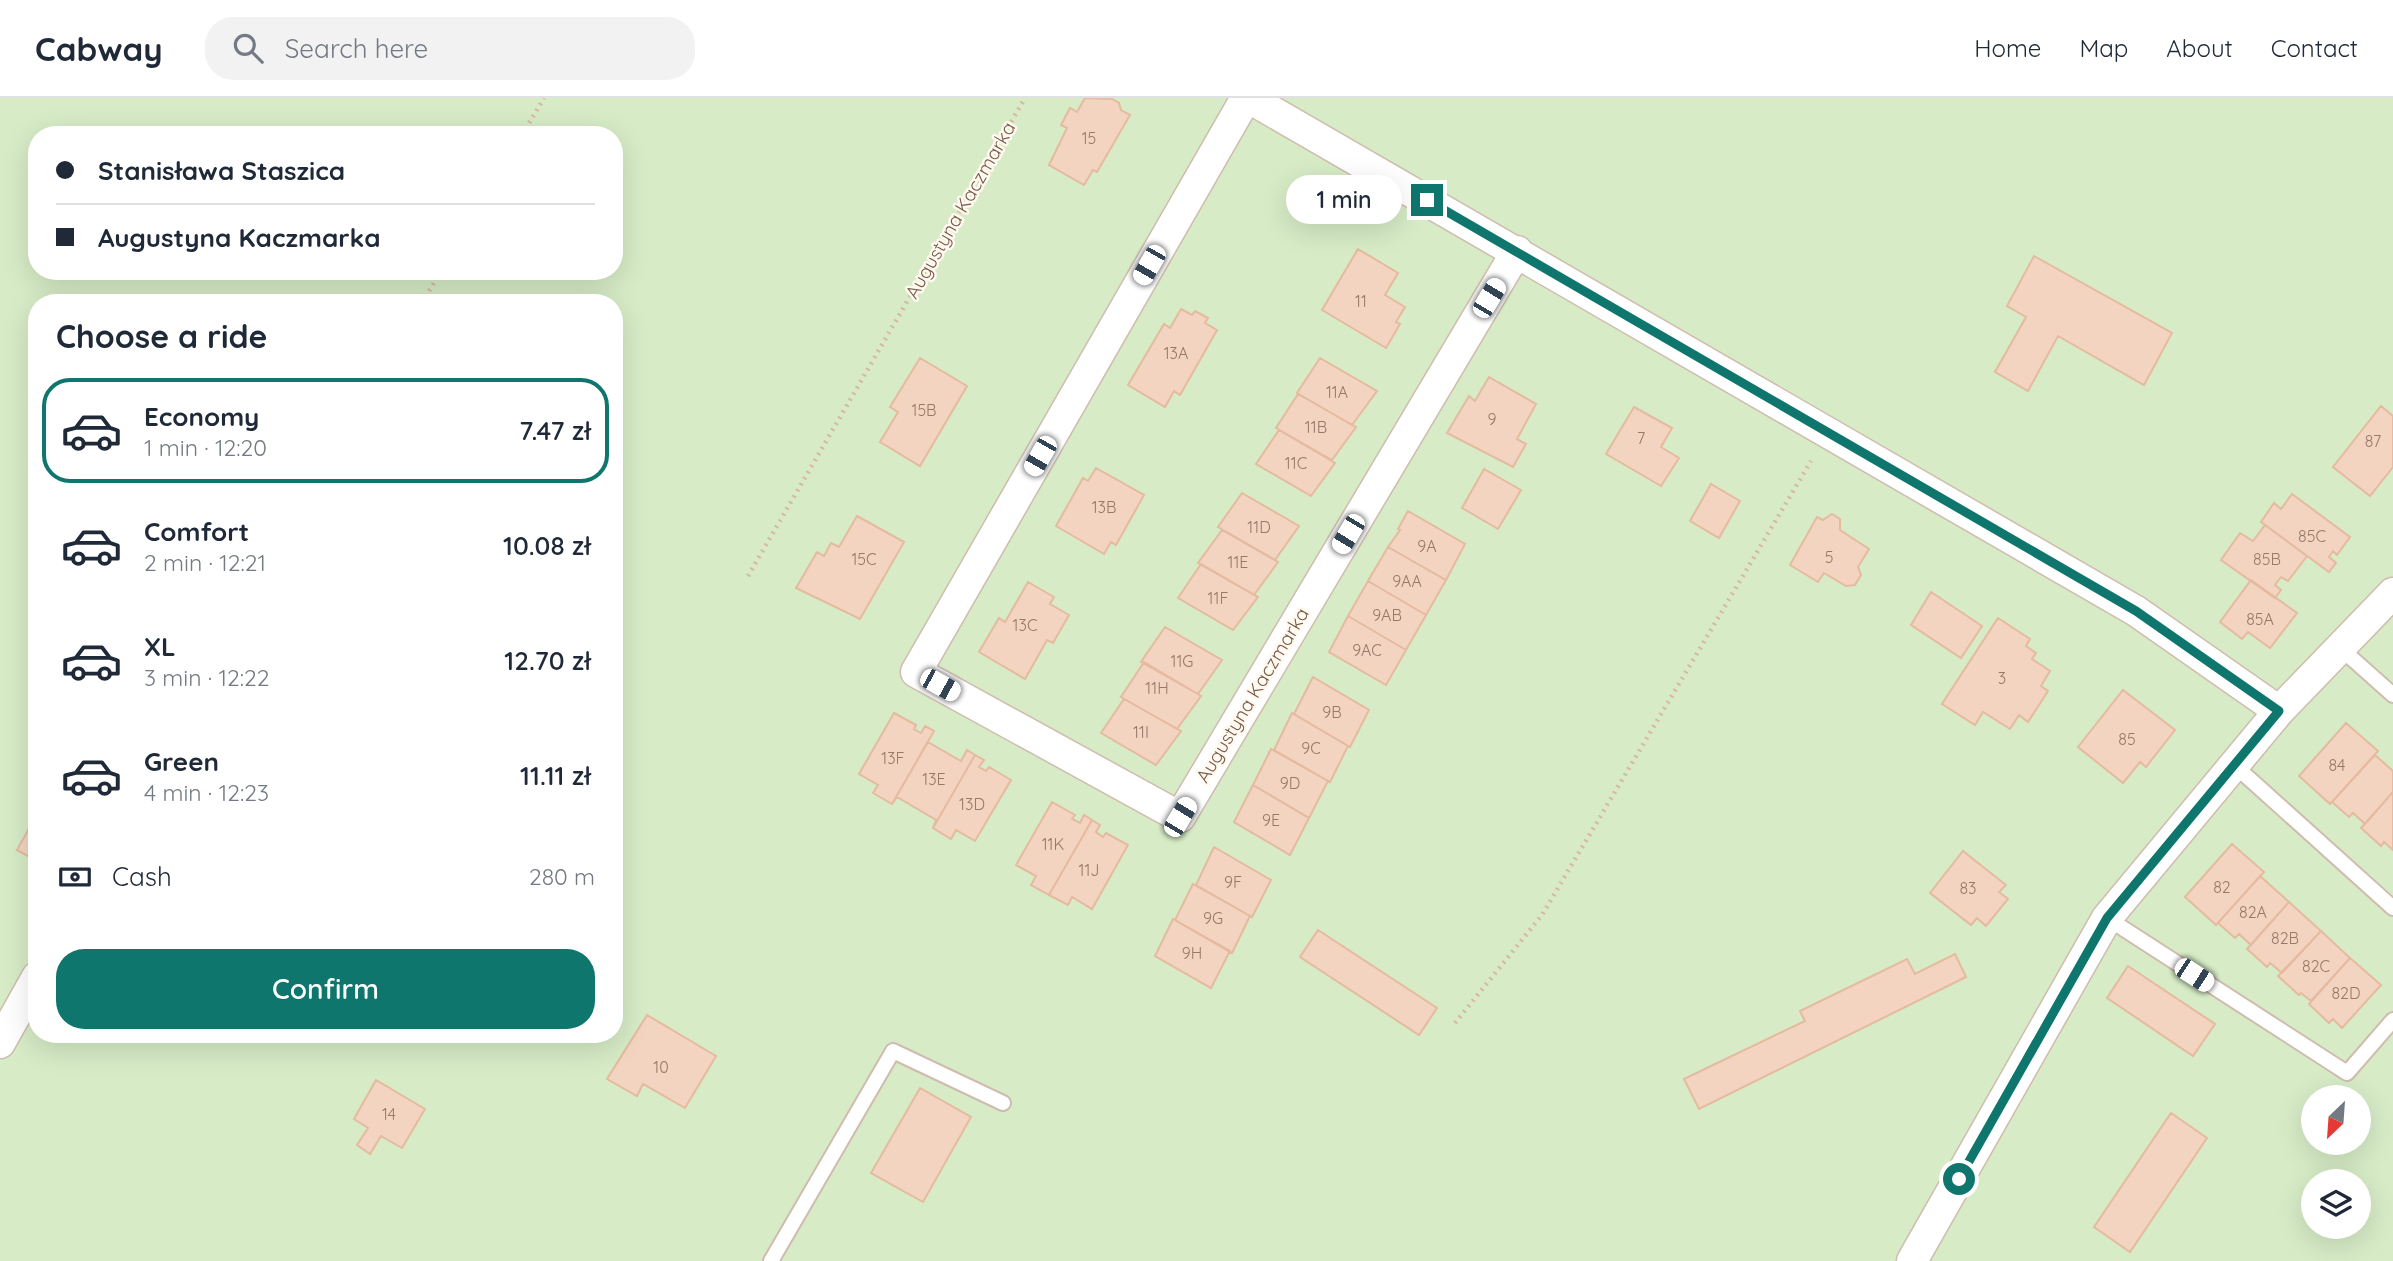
<!DOCTYPE html>
<html lang="en">
<head>
<meta charset="utf-8">
<style>
  :root { --surface:#fff; --page:#f2f2f3; --text:#1f2937; --muted:#747a83; --line:#e0e1e3; --accent:#0f766e }
  body { margin:0; font-family:Quicksand,sans-serif; background:var(--page); color:var(--text); height:100vh; display:flex; flex-direction:column; font-size:26px; white-space:nowrap }
  * { box-sizing:border-box; margin:0 }
  p { font-size:23px; color:var(--muted) }
  .icon { flex:none; width:38px; height:38px; fill:none; stroke:currentColor; stroke-width:2; stroke-linecap:round; stroke-linejoin:round }
  .map { position:relative; flex:1; overflow:hidden }
  .panel { position:absolute; left:28px; top:196px; width:595px; height:749px; display:flex; flex-direction:column; background:var(--surface); border-radius:28px; box-shadow:0 7px 28px #0002 }
  .panel>* { flex:none }
  .hud { position:absolute; left:28px; top:28px; width:595px; height:154px; border-radius:28px; box-shadow:0 7px 28px #0002; display:grid; align-content:center; height:154px; padding:0 28px; background:var(--surface) }
  .needle { width:46px; rotate:205deg }
  .controls { position:absolute; left:2301px; top:987px; display:grid; gap:14px }
  .controls a { display:grid; place-items:center; width:70px; height:70px; border-radius:50%; background:var(--surface); box-shadow:0 7px 28px #0002; font-size:35px }
  .end { position:absolute; width:32px; height:32px; margin:-16px; border:9px solid #0f766e; background:#fff; box-shadow:0 0 0 4px #fff }
  .from { border-radius:50% }
  .bubble { position:absolute; height:49px; border-radius:24px; background:var(--surface); box-shadow:0 7px 28px #0002; font-size:23px; font-weight:600; line-height:49px; text-align:center }
  .car { position:absolute; width:21px; height:42px; margin:-21px -10px; border-radius:9px; box-shadow:0 0 5px 2px #0007; background:linear-gradient(#fff 24%,#345 0 40%,#fff 0 76%,#345 0 86%,#fff 0) }
  .hud b { display:flex; align-items:center; gap:24px; height:66px; font-size:26px }
  .hud b+b { border-top:2px solid var(--line) }
  .hud i { width:18px; height:18px; background:var(--text) }
  ul { padding:0; list-style:none }
  li { display:flex; align-items:center; gap:21px; height:105px; margin:0 14px 10px; padding:0 14px; border:4px solid transparent; border-radius:28px }
  li div { flex:1 }
  li b { display:block; font-size:26px }
  li em { font-style:normal; font-weight:600 }
  li.selected { border-color:var(--accent) }
  li>.icon { width:63px; height:63px; stroke-width:1.5 }
  h2 { padding:0 28px; font-size:32px; line-height:84px }
  .pay { display:flex; align-items:center; gap:18px; height:77px; padding:0 28px; font-size:26px }
  .pay p { margin-inline-start:auto }
  .cta { display:flex; gap:14px; margin-top:auto; padding:14px 28px }
  .cta a { flex:1; height:80px; border-radius:28px; background:var(--accent); color:#fff; font-size:28px; font-weight:600; line-height:80px; text-align:center }
  header { display:flex; align-items:center; gap:42px; box-sizing:border-box; height:98px; padding:0 35px; background:var(--surface); border-bottom:2px solid var(--line) }
  header strong { font-size:33px }
  nav { display:flex; gap:38px; margin-inline-start:auto; font-size:24px }
  .search { width:490px; height:63px; background:var(--page); display:flex; align-items:center; gap:18px; box-sizing:border-box; padding:0 24px; border-radius:28px; color:var(--muted); font-size:26px }
  .map>svg:first-child { display:block }
  .green { fill:#d6ebc6; fill-rule:evenodd }
  .building { fill:#f2d4c0; stroke:#e5baa0; stroke-width:2 }
  .lines { fill:none; stroke-linecap:round; stroke-linejoin:round }
  .service-casing { stroke:#cfbcae; stroke-width:18 }
  .minor-casing { stroke:#cfbcae; stroke-width:33 }
  .path { stroke:#d8b7a3; stroke-width:4.5; stroke-dasharray:2 5; stroke-linecap:butt }
  .service { stroke:#fff; stroke-width:14 }
  .minor { stroke:#fff; stroke-width:30 }
  .route { stroke:#0f766e; stroke-width:9 }
  .labels { text-anchor:middle; stroke-width:5; stroke-linejoin:round; paint-order:stroke }
  .number-label { font-size:16px; fill:#967969 }
  .street-label { font-size:19px; fill:#775b4c; stroke:#fff9ef }
</style>
</head>
<body>
<header>
<strong>Cabway</strong>
<div class="search"><svg class="icon" aria-label="search" viewBox="0 0 24 24"><circle cx="10" cy="10" r="6"/><path d="M15 15l6 6"/></svg>Search here</div>
<nav><a>Home</a><a>Map</a><a>About</a><a>Contact</a></nav>
</header>
<div class="map">
<svg width="2393" height="1163" viewBox="0 0 2393 1163">
  <rect width="100%" height="100%" fill="#fdf5e9"/>
  <path class="green" d="M 0,0 L 2393,0 L 2393,1163 L 0,1163 ZM 37,37 L 614,37 L 614,173 L 37,173 ZM 37,205 L 614,205 L 614,936 L 37,936 ZM 2314,999 L 2359,999 L 2359,1045 L 2314,1045 ZM 2314,1083 L 2359,1083 L 2359,1129 L 2314,1129 Z"/>
  <path class="building" d="M 1085,0 L 1112,1 L 1119,5 L 1121,12 L 1130,17 L 1097,74 L 1093,72 L 1084,87 L 1049,67 L 1067,30 L 1061,27 L 1070,10 L 1077,14 Z
    M 1358,151 L 1398,175 L 1385,197 L 1405,209 L 1396,224 L 1400,226 L 1386,250 L 1322,212 Z
    M 2034,158 L 2172,235 L 2144,287 L 2058,238 L 2028,293 L 1995,274 L 2026,219 L 2007,208 Z
    M 1181,211 L 1192,217 L 1195,213 L 1208,220 L 1205,225 L 1217,232 L 1180,297 L 1174,293 L 1165,309 L 1128,287 L 1164,226 L 1170,230 Z
    M 920,260 L 967,288 L 920,368 L 880,344 L 898,314 L 890,309 Z
    M 1320,260 L 1377,293 L 1352,327 L 1297,295 Z
    M 1489,279 L 1536,306 L 1517,341 L 1526,346 L 1513,369 L 1447,335 L 1469,298 L 1475,303 Z
    M 1298,296 L 1356,329 L 1332,362 L 1276,330 Z
    M 2381,308 L 2393,318 L 2393,369 L 2370,398 L 2333,369 Z
    M 1634,309 L 1672,330 L 1661,349 L 1679,360 L 1661,388 L 1606,356 Z
    M 1279,332 L 1335,365 L 1311,398 L 1256,366 Z
    M 1096,370 L 1144,397 L 1116,447 L 1111,444 L 1104,456 L 1056,428 L 1083,380 L 1088,383 Z
    M 1484,371 L 1521,392 L 1498,431 L 1462,410 Z
    M 1711,386 L 1740,403 L 1719,440 L 1690,423 Z
    M 1242,395 L 1299,428 L 1275,462 L 1218,429 Z
    M 2292,396 L 2350,439 L 2337,457 L 2333,453 L 2329,459 L 2336,465 L 2329,474 L 2261,424 L 2274,405 L 2281,411 Z
    M 1408,413 L 1465,446 L 1446,482 L 1388,449 L 1400,432 L 1398,431 Z
    M 1832,416 L 1840,421 L 1840,432 L 1869,451 L 1858,469 L 1861,477 L 1855,487 L 1846,488 L 1824,475 L 1818,484 L 1790,467 L 1817,419 L 1823,422 Z
    M 857,418 L 904,444 L 860,521 L 796,490 L 817,454 L 824,458 L 831,445 L 839,449 Z
    M 2265,427 L 2307,458 L 2288,483 L 2281,479 L 2275,487 L 2281,492 L 2275,500 L 2221,462 L 2240,435 L 2253,443 Z
    M 1222,432 L 1278,464 L 1254,497 L 1198,465 Z
    M 1388,449 L 1446,482 L 1426,517 L 1368,483 Z
    M 1201,466 L 1258,499 L 1233,532 L 1178,500 Z
    M 2251,482 L 2297,515 L 2270,550 L 2248,534 L 2242,541 L 2220,524 Z
    M 1368,483 L 1426,517 L 1406,552 L 1348,518 Z
    M 1028,484 L 1054,499 L 1050,506 L 1069,517 L 1053,545 L 1047,542 L 1025,581 L 979,554 L 999,520 L 1005,524 Z
    M 1931,494 L 1982,528 L 1961,560 L 1911,527 Z
    M 1348,518 L 1406,552 L 1386,587 L 1329,554 Z
    M 1998,520 L 2030,541 L 2026,548 L 2036,555 L 2032,561 L 2050,573 L 2041,588 L 2048,593 L 2028,624 L 2019,617 L 2010,631 L 1983,614 L 1975,627 L 1942,606 Z
    M 1165,529 L 1222,562 L 1198,596 L 1141,564 Z
    M 1144,564 L 1201,598 L 1177,631 L 1121,599 Z
    M 1313,579 L 1369,612 L 1350,649 L 1294,616 Z
    M 2123,592 L 2175,632 L 2146,669 L 2140,664 L 2123,685 L 2078,649 Z
    M 1124,601 L 1181,633 L 1156,667 L 1101,635 Z
    M 894,615 L 916,627 L 914,631 L 921,635 L 925,628 L 934,633 L 892,706 L 873,695 L 878,687 L 859,676 Z
    M 1292,615 L 1348,648 L 1330,684 L 1274,652 Z
    M 2346,625 L 2378,653 L 2330,706 L 2299,678 Z
    M 928,644 L 961,663 L 967,652 L 975,657 L 933,730 L 936,722 L 897,699 L 892,706 Z
    M 1271,651 L 1328,683 L 1309,720 L 1253,687 Z
    M 975,657 L 984,662 L 979,669 L 986,673 L 989,669 L 1011,682 L 975,743 L 956,732 L 951,741 L 933,730 Z
    M 2375,657 L 2393,673 L 2393,694 L 2365,726 L 2353,715 L 2349,719 L 2332,704 Z
    M 1253,687 L 1309,720 L 1290,757 L 1234,724 Z
    M 2393,694 L 2393,752 L 2384,744 L 2381,748 L 2361,730 Z
    M 1052,704 L 1075,717 L 1072,721 L 1080,725 L 1084,717 L 1092,722 L 1049,797 L 1031,787 L 1036,778 L 1016,767 Z
    M 37,716 L 37,763 L 17,752 Z
    M 1092,722 L 1100,727 L 1096,734 L 1103,739 L 1106,735 L 1128,747 L 1092,811 L 1072,799 L 1068,807 L 1049,797 Z
    M 2232,746 L 2264,774 L 2216,827 L 2185,799 Z
    M 1214,749 L 1271,782 L 1252,819 L 1196,787 Z
    M 1963,753 L 2006,787 L 1999,794 L 2008,801 L 1986,828 L 1977,820 L 1971,827 L 1930,795 Z
    M 2260,778 L 2289,804 L 2251,847 L 2239,836 L 2235,840 L 2218,825 Z
    M 1193,786 L 1250,818 L 1232,855 L 1175,822 Z
    M 2289,804 L 2321,833 L 2282,875 L 2270,865 L 2267,869 L 2247,851 Z
    M 1173,821 L 1230,853 L 1211,890 L 1155,858 Z
    M 1318,832 L 1437,910 L 1419,937 L 1300,859 Z
    M 2321,833 L 2350,860 L 2311,903 L 2301,895 L 2299,897 L 2278,878 Z
    M 1955,856 L 1966,879 L 1699,1011 L 1684,981 L 1805,923 L 1800,913 L 1907,861 L 1915,876 Z
    M 2350,860 L 2381,887 L 2342,930 L 2333,921 L 2329,925 L 2309,906 Z
    M 2128,868 L 2215,926 L 2193,958 L 2107,900 Z
    M 647,917 L 716,958 L 685,1010 L 643,986 L 637,998 L 607,981 Z
    M 376,982 L 425,1011 L 402,1050 L 381,1038 L 370,1056 L 357,1047 L 368,1030 L 354,1021 Z
    M 920,990 L 971,1019 L 923,1104 L 871,1075 Z
    M 2171,1015 L 2207,1040 L 2130,1154 L 2094,1129 Z"/>
  <g class="lines">
    <g class="service-casing">
      <path id="service" d="M 2338,548 L 2393,597
        M 2233,666 L 2393,810
        M 2107,820 L 2347,975 L 2393,922
        M 771,1163 L 893,953 L 1003,1005"/>
    </g>
    <g class="minor-casing">
      <path id="minor" d="M 1246,0 L 916,574 L 1180,719 L 1517,153
        M 1249,0 L 2136,513 L 2279,613
        M 0,945 L 37,879
        M 1912,1163 L 2107,820 L 2279,613 L 2393,495"/>
    </g>
    <path class="path" d="M 522,37 L 544,0
      M 422,205 L 441,173
      M 748,478 L 1025,0
      M 1455,925 L 1542,817 L 1811,363"/>
    <use href="#service" class="service"/>
    <use href="#minor" class="minor"/>
  </g>
  <g class="lines">
    <path class="route" d="M 1427,102 L 2136,513 L 2279,613 L 2107,820 L 1959,1081"/>
  </g>
  <g class="labels">
    <g class="number-label">
      <text x="1089" y="46">15</text>
      <text x="1361" y="209">11</text>
      <text x="1176" y="261">13A</text>
      <text x="1337" y="300">11A</text>
      <text x="924" y="318">15B</text>
      <text x="1492" y="327">9</text>
      <text x="1316" y="335">11B</text>
      <text x="1641" y="346">7</text>
      <text x="2373" y="349">87</text>
      <text x="1296" y="371">11C</text>
      <text x="1104" y="415">13B</text>
      <text x="1259" y="435">11D</text>
      <text x="2312" y="444">85C</text>
      <text x="1427" y="454">9A</text>
      <text x="1829" y="465">5</text>
      <text x="864" y="467">15C</text>
      <text x="2267" y="467">85B</text>
      <text x="1238" y="470">11E</text>
      <text x="1407" y="489">9AA</text>
      <text x="1218" y="506">11F</text>
      <text x="1387" y="523">9AB</text>
      <text x="2260" y="527">85A</text>
      <text x="1025" y="533">13C</text>
      <text x="1367" y="558">9AC</text>
      <text x="1182" y="569">11G</text>
      <text x="2002" y="586">3</text>
      <text x="1157" y="596">11H</text>
      <text x="1332" y="620">9B</text>
      <text x="1141" y="640">11I</text>
      <text x="2127" y="647">85</text>
      <text x="1311" y="656">9C</text>
      <text x="893" y="666">13F</text>
      <text x="2337" y="673">84</text>
      <text x="934" y="687">13E</text>
      <text x="1290" y="691">9D</text>
      <text x="972" y="712">13D</text>
      <text x="1271" y="728">9E</text>
      <text x="1053" y="752">11K</text>
      <text x="1089" y="778">11J</text>
      <text x="1233" y="790">9F</text>
      <text x="2222" y="795">82</text>
      <text x="1968" y="796">83</text>
      <text x="2253" y="820">82A</text>
      <text x="1213" y="826">9G</text>
      <text x="2285" y="846">82B</text>
      <text x="1192" y="861">9H</text>
      <text x="2316" y="874">82C</text>
      <text x="2346" y="901">82D</text>
      <text x="661" y="975">10</text>
      <text x="389" y="1022">14</text>
    </g>
    <g class="street-label">
      <text transform="translate(960 112) rotate(-60)" y="7">Augustyna Kaczmarka</text>
      <text transform="translate(1252 597) rotate(-59)" y="7">Augustyna Kaczmarka</text>
    </g>
  </g>
</svg>
<div class="controls">
<a><svg class="needle" viewBox="-14 -14 28 28"><path d="M0-13l5 13h-10z" fill="#e53935"/><path d="M0 13l5-13h-10z" fill="#747a83"/></svg></a>
<a><svg class="icon" aria-label="layers" viewBox="0 0 24 24"><path d="M12 4l9 5-9 5-9-5zM3 14l9 5 9-5"/></svg></a>
</div>
<i class="end from" style="left:1959px;top:1081px"></i>
<i class="end" style="left:1427px;top:102px"></i>
<div class="bubble" style="left:1286px;top:77px;width:116px">1 min</div>
<i class="car" style="left:1149px;top:167px;rotate:210deg"></i>
<i class="car" style="left:1489px;top:200px;rotate:31deg"></i>
<i class="car" style="left:1040px;top:358px;rotate:210deg"></i>
<i class="car" style="left:1348px;top:436px;rotate:211deg"></i>
<i class="car" style="left:940px;top:587px;rotate:119deg"></i>
<i class="car" style="left:1180px;top:719px;rotate:31deg"></i>
<i class="car" style="left:2194px;top:877px;rotate:123deg"></i>
<div class="hud">
<b><i class="from"></i>Stanisława Staszica</b>
<b><i></i>Augustyna Kaczmarka</b>
</div>
<section class="panel">
<h2>Choose a ride</h2>
<ul>
<li class="selected"><svg class="icon" aria-label="car" viewBox="0 0 24 24"><path d="M5 17H2v-5l4-1 3-4h7l3 4 3 1v5h-3M9 17h6M6 11h13"/><circle cx="7" cy="17" r="2"/><circle cx="17" cy="17" r="2"/></svg><div><b>Economy</b><p>1 min · 12:20</p></div><em>7.47 zł</em></li>
<li><svg class="icon" aria-label="car" viewBox="0 0 24 24"><path d="M5 17H2v-5l4-1 3-4h7l3 4 3 1v5h-3M9 17h6M6 11h13"/><circle cx="7" cy="17" r="2"/><circle cx="17" cy="17" r="2"/></svg><div><b>Comfort</b><p>2 min · 12:21</p></div><em>10.08 zł</em></li>
<li><svg class="icon" aria-label="car" viewBox="0 0 24 24"><path d="M5 17H2v-5l4-1 3-4h7l3 4 3 1v5h-3M9 17h6M6 11h13"/><circle cx="7" cy="17" r="2"/><circle cx="17" cy="17" r="2"/></svg><div><b>XL</b><p>3 min · 12:22</p></div><em>12.70 zł</em></li>
<li><svg class="icon" aria-label="car" viewBox="0 0 24 24"><path d="M5 17H2v-5l4-1 3-4h7l3 4 3 1v5h-3M9 17h6M6 11h13"/><circle cx="7" cy="17" r="2"/><circle cx="17" cy="17" r="2"/></svg><div><b>Green</b><p>4 min · 12:23</p></div><em>11.11 zł</em></li>
</ul>
<div class="pay"><svg class="icon" aria-label="cash" viewBox="0 0 24 24"><path d="M3 7h18v10H3z"/><circle cx="12" cy="12" r="2"/></svg>Cash<p>280 m</p></div>
<div class="cta"><a>Confirm</a></div>
</section>
</div>
</body>
</html>
